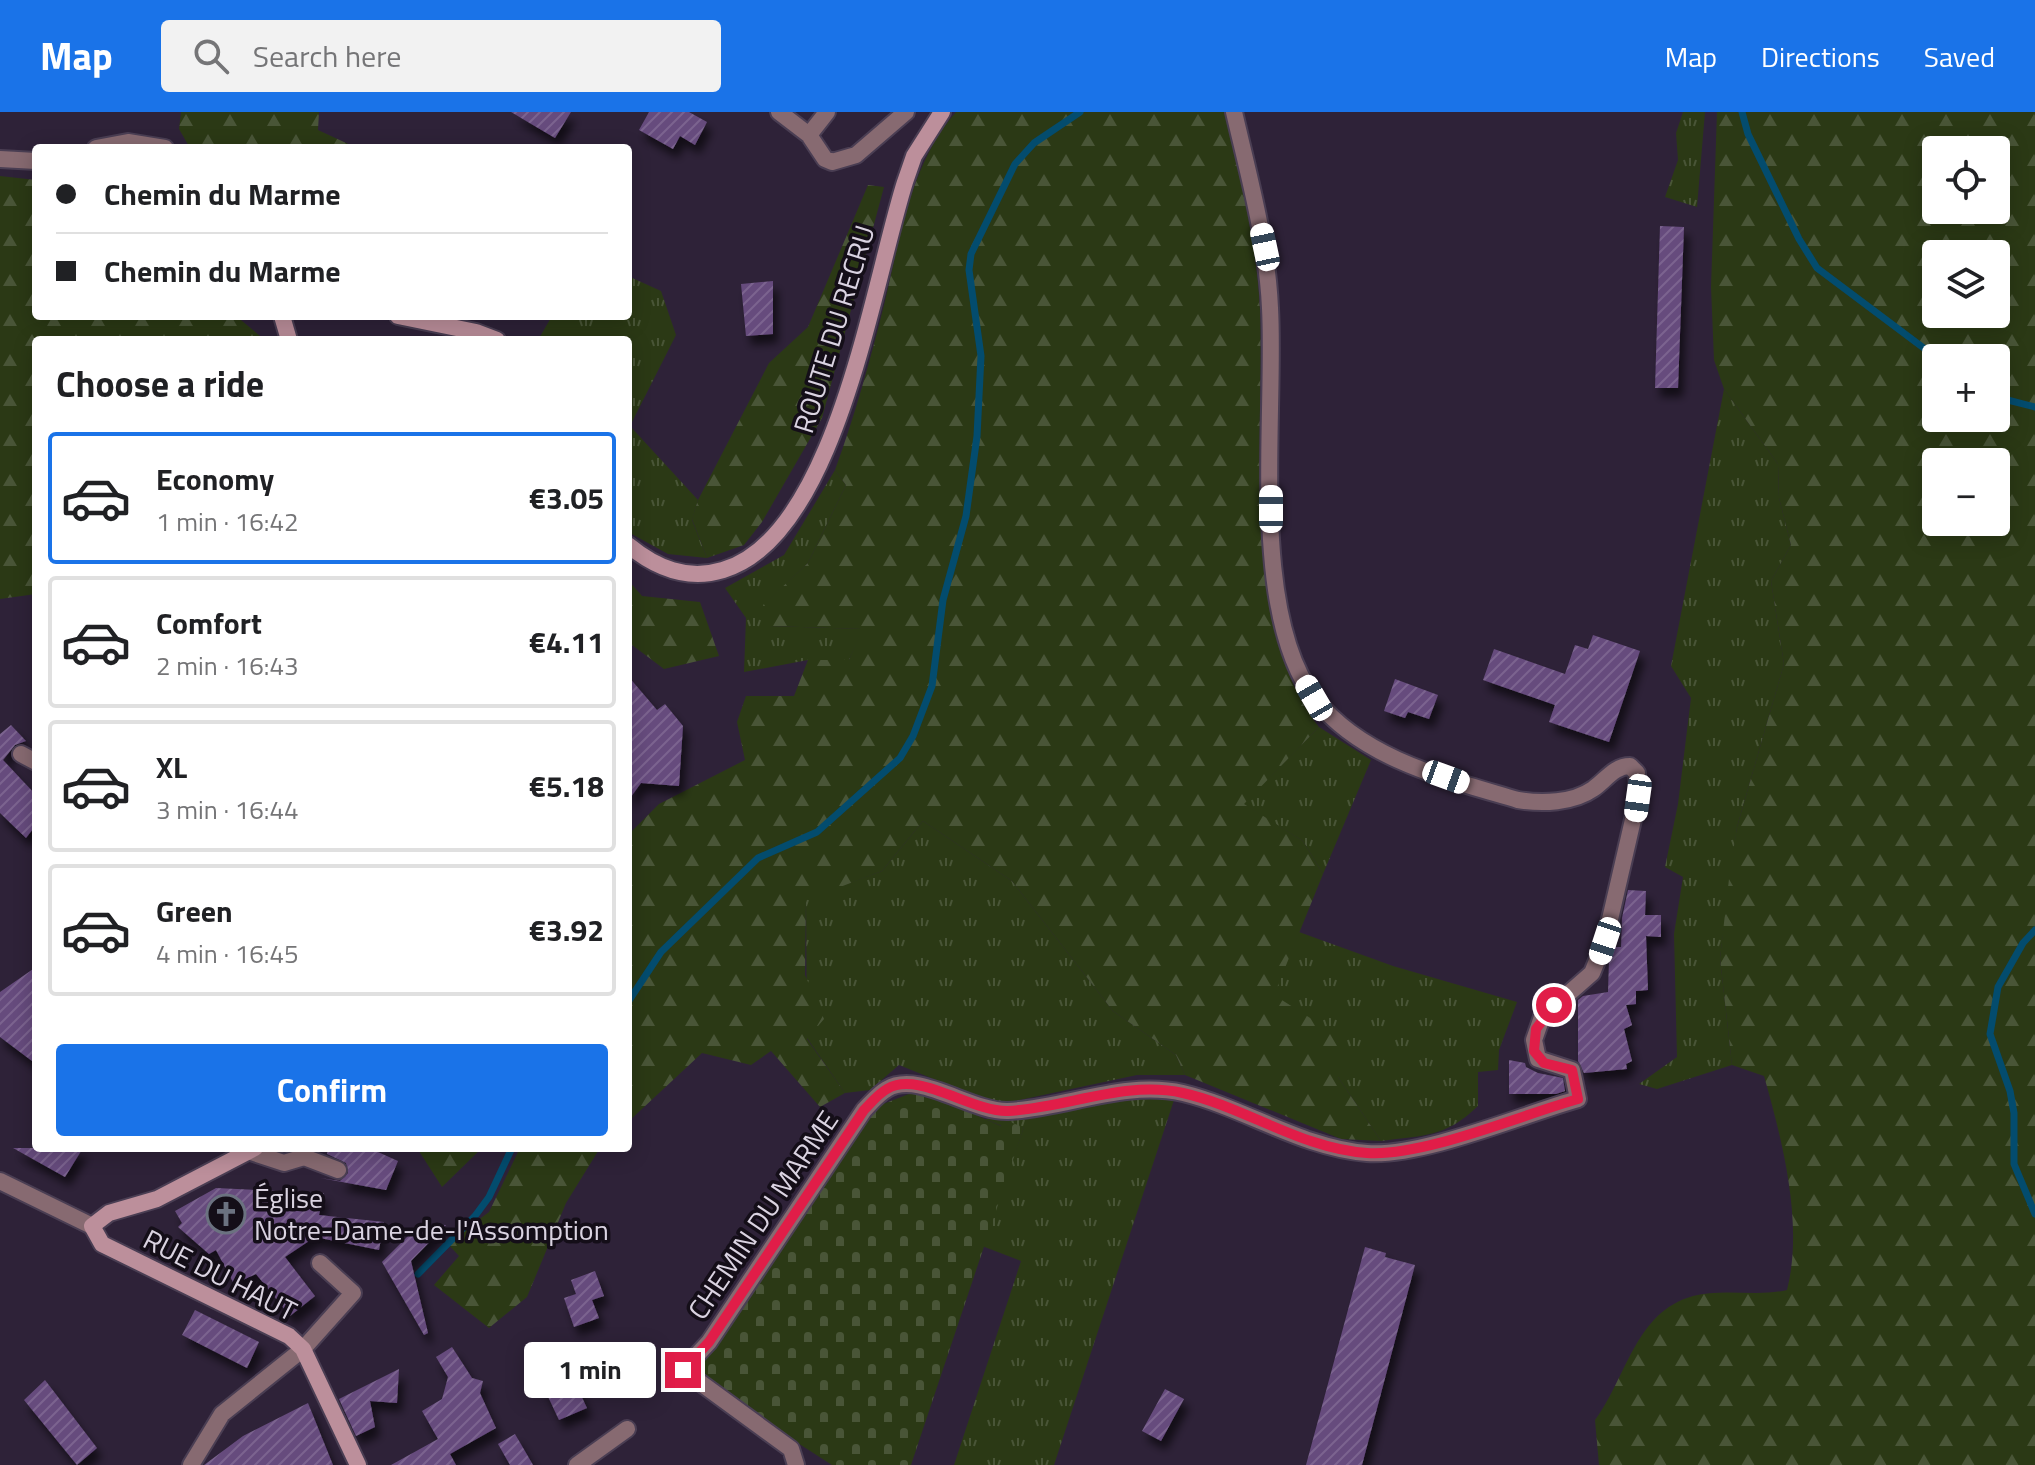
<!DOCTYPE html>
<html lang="en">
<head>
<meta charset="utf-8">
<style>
  :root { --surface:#fff; --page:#f2f2f2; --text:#202124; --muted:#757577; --line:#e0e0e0; --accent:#1a73e8 }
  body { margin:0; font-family:"Titillium Web",sans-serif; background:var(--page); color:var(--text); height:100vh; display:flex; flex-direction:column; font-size:30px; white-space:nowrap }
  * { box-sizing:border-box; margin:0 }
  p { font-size:26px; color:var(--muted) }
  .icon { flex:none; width:44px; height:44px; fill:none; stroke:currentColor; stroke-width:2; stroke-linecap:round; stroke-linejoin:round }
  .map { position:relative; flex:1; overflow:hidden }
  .panel { position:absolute; left:32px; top:224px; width:600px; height:816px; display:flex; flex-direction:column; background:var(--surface); border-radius:8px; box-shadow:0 4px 20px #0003 }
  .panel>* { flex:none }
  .banner { position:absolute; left:32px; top:32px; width:600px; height:176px; border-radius:8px; box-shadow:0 4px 20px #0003; display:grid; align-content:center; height:176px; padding:0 24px; background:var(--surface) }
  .fabs { position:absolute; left:1922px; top:24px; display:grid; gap:16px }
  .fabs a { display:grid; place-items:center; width:88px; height:88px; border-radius:8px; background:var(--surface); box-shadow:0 4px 20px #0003; font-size:40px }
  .end { position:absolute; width:36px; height:36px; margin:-18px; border:10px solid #e11d48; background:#fff; box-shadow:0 0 0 4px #fff }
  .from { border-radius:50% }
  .bubble { position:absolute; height:56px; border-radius:8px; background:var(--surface); box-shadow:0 4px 20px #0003; font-size:26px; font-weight:700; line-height:56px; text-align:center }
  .car { position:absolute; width:24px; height:48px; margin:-24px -12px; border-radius:10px; box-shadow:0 0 6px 2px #0007; background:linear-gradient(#fff 24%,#345 0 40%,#fff 0 76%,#345 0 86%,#fff 0) }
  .banner b { display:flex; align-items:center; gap:28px; height:76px; font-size:30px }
  .banner b+b { border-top:2px solid var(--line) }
  .banner i { width:20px; height:20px; background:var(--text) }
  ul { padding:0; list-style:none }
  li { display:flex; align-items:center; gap:24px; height:132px; margin:0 16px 12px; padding:0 8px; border:4px solid var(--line); border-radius:8px }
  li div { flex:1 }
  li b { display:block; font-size:30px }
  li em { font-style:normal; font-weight:700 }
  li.current { border-color:var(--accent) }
  li>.icon { width:72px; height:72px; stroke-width:1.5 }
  h2 { padding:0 24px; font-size:36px; line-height:96px }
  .cta { display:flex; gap:16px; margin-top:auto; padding:16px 24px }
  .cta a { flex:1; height:92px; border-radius:8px; background:var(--accent); color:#fff; font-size:32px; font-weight:700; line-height:92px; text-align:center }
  header { display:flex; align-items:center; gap:48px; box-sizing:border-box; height:112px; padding:0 40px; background:var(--accent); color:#fff }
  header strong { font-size:38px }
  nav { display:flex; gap:44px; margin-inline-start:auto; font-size:28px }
  .search { width:560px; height:72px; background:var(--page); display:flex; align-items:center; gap:20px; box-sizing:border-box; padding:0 28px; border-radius:8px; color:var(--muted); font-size:30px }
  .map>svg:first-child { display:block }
  .grass { fill:url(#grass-tufts) }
  .forest { fill:url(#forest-firs); fill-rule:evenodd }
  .cemetery { fill:url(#cemetery-stones) }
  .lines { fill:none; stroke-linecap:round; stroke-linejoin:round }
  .stream { stroke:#034c6e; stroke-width:7 }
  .building { fill:url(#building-hatch); filter:url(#shadow) }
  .street-casing { stroke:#4a3e53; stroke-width:20 }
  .secondary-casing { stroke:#4a3e53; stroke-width:20 }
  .street { stroke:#876a71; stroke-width:16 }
  .secondary { stroke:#bc8f9b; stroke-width:16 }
  .route { stroke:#e11d48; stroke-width:10 }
  .labels { text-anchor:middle; stroke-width:7; stroke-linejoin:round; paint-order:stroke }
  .street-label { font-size:28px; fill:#dad3e1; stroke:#140e18 }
  .poi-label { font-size:28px; fill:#dad3e1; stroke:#140e18; text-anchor:start }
</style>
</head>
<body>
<header>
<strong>Map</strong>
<div class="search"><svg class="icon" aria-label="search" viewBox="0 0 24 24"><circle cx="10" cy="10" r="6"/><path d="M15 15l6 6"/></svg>Search here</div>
<nav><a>Map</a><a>Directions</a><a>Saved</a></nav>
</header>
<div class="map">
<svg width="2035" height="1353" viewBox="0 0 2035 1353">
  <defs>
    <pattern id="grass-tufts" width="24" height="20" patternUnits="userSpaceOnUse" patternTransform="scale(2)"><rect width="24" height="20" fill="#2b3915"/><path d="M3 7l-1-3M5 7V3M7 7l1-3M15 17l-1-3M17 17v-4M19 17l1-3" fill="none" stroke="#495537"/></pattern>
    <pattern id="forest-firs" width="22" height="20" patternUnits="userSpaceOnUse" patternTransform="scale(2)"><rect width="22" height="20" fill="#2b3915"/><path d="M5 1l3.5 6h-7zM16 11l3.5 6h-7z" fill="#495537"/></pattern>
    <pattern id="cemetery-stones" width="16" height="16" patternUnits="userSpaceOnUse" patternTransform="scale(2)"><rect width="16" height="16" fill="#2b3915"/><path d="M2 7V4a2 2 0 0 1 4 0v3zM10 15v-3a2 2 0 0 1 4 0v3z" fill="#495537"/></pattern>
    <pattern id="building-hatch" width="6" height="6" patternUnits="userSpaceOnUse" patternTransform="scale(2)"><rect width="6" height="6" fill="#664b7d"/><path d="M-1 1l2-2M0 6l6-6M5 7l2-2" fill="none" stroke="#7b648f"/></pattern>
    <filter id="shadow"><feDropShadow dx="5" dy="9" stdDeviation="4" flood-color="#0009"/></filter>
  </defs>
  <rect width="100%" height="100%" fill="#2e2238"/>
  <path class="grass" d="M 1683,0 L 1705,0 L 1697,95 L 1665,85 L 1678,48 L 1676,21 Z
    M 628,164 L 661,179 L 676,223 L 630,314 L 698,388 L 692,408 L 707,446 L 668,442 L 628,420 L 628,228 L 538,228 L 552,204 L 628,204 Z
    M 1724,277 L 1778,352 L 1779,386 L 1791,433 L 1771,469 L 1784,552 L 1737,715 L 1720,846 L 1732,953 L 1657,977 L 1639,972 L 1677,945 L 1674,822 L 1683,765 L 1665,755 L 1678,692 L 1691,586 L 1671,554 Z
    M 835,358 L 846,373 L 808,451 L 764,493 L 770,514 L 863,517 L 849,548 L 808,548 L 744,560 L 746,506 L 725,476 L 784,443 Z
    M 1319,615 L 1371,648 L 1323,762 L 1303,729 L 1243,692 Z
    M 923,709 L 1012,769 L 1113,899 L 1176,943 L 1185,963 L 1137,963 L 1015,989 L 988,989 L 899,953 L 870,978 L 845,981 L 807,926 L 806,787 L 882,759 Z
    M 1299,820 L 1393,854 L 1517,890 L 1499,938 L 1498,958 L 1478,960 L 1478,994 C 1445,1026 1424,1023 1381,1029 L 1338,965 L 1338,930 L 1273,883 Z
    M 1125,985 L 1174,988 L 1054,1353 L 954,1353 L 1021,1149 L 982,1134 L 1024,1015 L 1002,1014 L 985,1007 L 1080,995 Z"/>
  <path class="forest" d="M 181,0 L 319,0 L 318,18 L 357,36 L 190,36 L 179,17 Z
    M 956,0 L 1224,0 C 1240,62 1257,134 1260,198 C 1265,324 1238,511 1319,615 L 1244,692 L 1303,729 L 1323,762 L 1274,883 L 1329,918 L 1338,930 L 1338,965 L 1381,1029 L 1341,1027 L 1185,963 L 1176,943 L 1113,899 L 1012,769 L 923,709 L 882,759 L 806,788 L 805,863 L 824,907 L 807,927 L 845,981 L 820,995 L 771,939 L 751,953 L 702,941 L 628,1010 L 628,723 L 659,692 L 745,648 L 737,610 L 746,584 L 794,584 L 808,548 L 849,548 L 862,517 L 769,514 L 763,493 L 808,451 L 846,373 L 835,358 C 855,303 870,249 884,193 C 900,127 910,52 956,0 Z
    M 1717,0 L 2035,0 L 2035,1353 L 1599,1353 L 1595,1308 C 1627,1265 1635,1200 1693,1184 C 1723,1176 1757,1185 1787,1178 C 1804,1111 1782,1028 1764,964 L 1732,953 L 1720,846 L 1729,767 L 1737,715 L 1784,552 L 1771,469 L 1791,433 L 1779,386 L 1778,352 L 1724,277 L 1714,248 L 1711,175 ZM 1996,38 L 1996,98 L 1936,98 L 1936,38 ZM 1996,142 L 1996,202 L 1936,202 L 1936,142 ZM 1996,246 L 1996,306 L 1936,306 L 1936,246 ZM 1996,350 L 1996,410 L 1936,410 L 1936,350 Z
    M 0,64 L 36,68 L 36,204 L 236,204 L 265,228 L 36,228 L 36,482 L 0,487 Z
    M 868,73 L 884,75 L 822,306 L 762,410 L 744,433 L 707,446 L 692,407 L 698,388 L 769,251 L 808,215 Z
    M 628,468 L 642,484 L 700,490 L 719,544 L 664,557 L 628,530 Z
    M 417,1036 L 482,1036 L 442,1075 Z
    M 520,1036 L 600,1036 L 566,1091 L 527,1185 L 489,1216 L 434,1173 L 459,1144 L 447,1131 L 489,1100 Z"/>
  <path class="cemetery" d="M 919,978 L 1001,1014 L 1004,1008 L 1024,1015 L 911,1353 L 832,1353 L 737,1292 L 702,1260 L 701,1250 L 873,996 Z"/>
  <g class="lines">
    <path class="stream" d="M 1742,0 L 1748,22 L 1799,127 L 1817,156 L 1937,246
      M 1996,285 L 2035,295
      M 2035,818 L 2023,831 L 1998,875 L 1990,922 L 2010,979 L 2014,1001 L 2014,1052 L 2035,1102
      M 628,890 L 661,840 L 758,746 L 817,720 L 900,646 L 913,624 L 932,574 L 943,488 L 966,404 L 977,324 L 981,244 L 969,158 L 971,142 L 1015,52 L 1034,31 L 1080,0
      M 418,1162 L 475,1104 L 489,1085 L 512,1036"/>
  </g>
  <path class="building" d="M 511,0 L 571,0 L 555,26 Z
    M 649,0 L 689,0 L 707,10 L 695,33 L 680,24 L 673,37 L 639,18 Z
    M 1660,114 L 1684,115 L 1678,276 L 1655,276 Z
    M 773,169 L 773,222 L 746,224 L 741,172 Z
    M 1593,523 L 1640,539 L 1609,630 L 1549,610 L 1555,593 L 1483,568 L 1494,537 L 1565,562 L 1575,533 L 1588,537 Z
    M 628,564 L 657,598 L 665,592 L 683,614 L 679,674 L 641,671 L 628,689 L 632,613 L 628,609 Z
    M 1395,567 L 1438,583 L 1429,607 L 1408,600 L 1405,606 L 1384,599 Z
    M 11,613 L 26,629 L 15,633 L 3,648 L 36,683 L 36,713 L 26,726 L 0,701 L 0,622 Z
    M 1628,778 L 1646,779 L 1645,803 L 1661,803 L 1661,825 L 1646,824 L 1648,878 L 1636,879 L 1636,892 L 1626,893 L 1632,913 L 1624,917 L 1632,949 L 1626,952 L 1627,957 L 1584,961 L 1578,949 L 1578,888 L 1583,884 L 1608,880 L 1609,848 L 1615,835 L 1621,835 L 1622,806 Z
    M 36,855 L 36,952 L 0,925 L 0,880 Z
    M 1509,948 L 1525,951 L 1526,955 L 1538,961 L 1563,966 L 1565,979 L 1556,982 L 1509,982 Z
    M 13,1036 L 83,1036 L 65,1065 Z
    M 328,1036 L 369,1036 L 398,1049 L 386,1078 L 320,1066 L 340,1069 L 348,1061 L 346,1051 L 327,1042 Z
    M 216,1076 L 324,1081 L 319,1103 L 384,1110 L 379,1138 L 315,1125 L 285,1145 L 315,1184 L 290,1204 L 256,1162 L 234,1172 L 216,1138 L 209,1142 L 178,1115 L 182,1111 L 175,1099 Z
    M 420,1112 L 446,1113 L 411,1149 L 428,1221 L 424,1223 L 382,1150 Z
    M 1365,1135 L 1386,1141 L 1385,1145 L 1415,1153 L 1362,1353 L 1306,1353 Z
    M 595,1159 L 604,1184 L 592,1188 L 599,1206 L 574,1215 L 564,1186 L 576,1182 L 571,1168 Z
    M 195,1198 L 259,1230 L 247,1256 L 182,1223 Z
    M 452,1235 L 472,1266 L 483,1269 L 480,1281 L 496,1316 L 450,1342 L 456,1353 L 391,1353 L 438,1327 L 422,1299 L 442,1287 L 448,1265 L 436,1245 Z
    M 563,1245 L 587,1296 L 559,1308 L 536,1259 Z
    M 399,1257 L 397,1291 L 370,1289 L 375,1315 L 356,1324 L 339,1287 Z
    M 45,1268 L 97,1336 L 77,1353 L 24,1288 Z
    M 1165,1277 L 1184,1287 L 1161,1329 L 1142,1319 Z
    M 308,1291 L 333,1353 L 204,1353 L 243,1324 Z
    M 515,1322 L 533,1353 L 510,1353 L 498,1332 Z"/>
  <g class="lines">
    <g class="street-casing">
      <path id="street" d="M 779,0 L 809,23 L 825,47 L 832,50 L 856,43 L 906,0
        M 809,23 L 827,0
        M 96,36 L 128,30 L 165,36
        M 0,47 L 36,49
        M 21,642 L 36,650
        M 251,1040 L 284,1051 L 304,1045 L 338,1058
        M 0,1069 L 92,1114
        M 191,1353 L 222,1302 L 303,1237 L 353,1181 L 320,1151
        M 577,1353 L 627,1317
        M 796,1353 L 791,1337 L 683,1258 L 709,1230 L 864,998 C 871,991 878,982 887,977 C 918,958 971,1000 1008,999 C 1067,996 1124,968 1183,981 C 1245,996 1302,1036 1367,1041 C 1423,1045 1521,1003 1578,987 L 1572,958 L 1538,947 L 1534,928 L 1542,905 L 1592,861 L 1605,829 L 1638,686 L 1637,661 L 1630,654 C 1614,654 1606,668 1593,677 C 1573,691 1542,692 1518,688 C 1448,667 1364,648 1316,588 C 1248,503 1276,301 1270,196 C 1267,129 1249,65 1234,0"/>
    </g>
    <g class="secondary-casing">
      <path id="secondary" d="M 282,204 L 289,228
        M 398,204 L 476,220 L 497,228
        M 628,433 C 656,456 687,469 723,458 C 836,425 873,170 905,70 L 914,44 L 942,0
        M 255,1036 L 157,1087 L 109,1101 L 92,1114 L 102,1132 L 289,1224 L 303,1237 L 358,1353"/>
    </g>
    <use href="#street" class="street"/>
    <use href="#secondary" class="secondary"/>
  </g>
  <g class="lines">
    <path class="route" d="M 683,1258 L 709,1230 L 864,998 C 871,991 878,982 887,977 C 918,958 971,1000 1008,999 C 1067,996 1124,968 1183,981 C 1245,995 1302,1037 1367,1041 C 1423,1045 1521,1003 1578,987 L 1572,958 L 1544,951 L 1534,939 L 1536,917 L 1554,893"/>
  </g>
  <defs>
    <g id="church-ring" transform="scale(2)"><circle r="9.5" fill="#140e18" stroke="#6b7280" stroke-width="1.5"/><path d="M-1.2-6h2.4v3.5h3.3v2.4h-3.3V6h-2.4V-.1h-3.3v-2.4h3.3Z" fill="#6b7280"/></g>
  </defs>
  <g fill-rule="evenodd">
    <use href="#church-ring" x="226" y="1102"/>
  </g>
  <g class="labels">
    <g class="street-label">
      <text transform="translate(834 217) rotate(-73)" y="10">ROUTE DU RECRU</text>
      <text transform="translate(763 1103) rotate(-56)" y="10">CHEMIN DU MARME</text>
      <text transform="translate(220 1163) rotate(27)" y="10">RUE DU HAUT</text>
    </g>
    <g class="poi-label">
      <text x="254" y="1096">Église<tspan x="254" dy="32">Notre-Dame-de-l'Assomption</tspan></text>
    </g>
  </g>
</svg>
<div class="fabs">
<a><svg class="icon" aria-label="locate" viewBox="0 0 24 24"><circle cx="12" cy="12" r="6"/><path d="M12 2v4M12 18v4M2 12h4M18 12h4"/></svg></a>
<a><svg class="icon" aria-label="layers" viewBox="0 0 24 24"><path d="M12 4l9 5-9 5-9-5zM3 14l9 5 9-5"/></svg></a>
<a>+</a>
<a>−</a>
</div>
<i class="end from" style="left:1554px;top:893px"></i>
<i class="end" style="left:683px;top:1258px"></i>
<div class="bubble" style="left:524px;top:1230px;width:132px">1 min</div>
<i class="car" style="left:1265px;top:135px;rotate:348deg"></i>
<i class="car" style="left:1271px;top:397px;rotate:0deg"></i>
<i class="car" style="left:1314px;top:586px;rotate:330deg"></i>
<i class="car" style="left:1446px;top:665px;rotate:110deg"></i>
<i class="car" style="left:1638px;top:686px;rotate:188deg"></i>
<i class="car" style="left:1605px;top:829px;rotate:198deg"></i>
<div class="banner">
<b><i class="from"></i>Chemin du Marme</b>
<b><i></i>Chemin du Marme</b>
</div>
<section class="panel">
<h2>Choose a ride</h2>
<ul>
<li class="current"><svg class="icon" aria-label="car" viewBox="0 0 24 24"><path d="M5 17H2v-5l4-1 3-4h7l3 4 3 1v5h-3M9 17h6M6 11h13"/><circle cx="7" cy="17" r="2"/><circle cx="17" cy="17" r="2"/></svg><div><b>Economy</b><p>1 min · 16:42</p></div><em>€3.05</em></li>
<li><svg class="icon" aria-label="car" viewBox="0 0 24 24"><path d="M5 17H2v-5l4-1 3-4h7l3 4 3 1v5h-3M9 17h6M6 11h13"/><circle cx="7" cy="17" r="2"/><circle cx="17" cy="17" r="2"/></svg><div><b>Comfort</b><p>2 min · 16:43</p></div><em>€4.11</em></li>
<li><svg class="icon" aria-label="car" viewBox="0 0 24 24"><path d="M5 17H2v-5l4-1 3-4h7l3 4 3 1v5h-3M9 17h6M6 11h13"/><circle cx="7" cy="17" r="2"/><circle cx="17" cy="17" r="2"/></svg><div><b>XL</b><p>3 min · 16:44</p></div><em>€5.18</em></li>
<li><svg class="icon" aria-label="car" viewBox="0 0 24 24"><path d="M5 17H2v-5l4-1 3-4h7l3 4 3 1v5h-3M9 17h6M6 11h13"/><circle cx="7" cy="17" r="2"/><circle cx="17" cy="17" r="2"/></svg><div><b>Green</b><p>4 min · 16:45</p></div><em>€3.92</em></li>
</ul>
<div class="cta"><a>Confirm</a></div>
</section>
</div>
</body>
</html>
